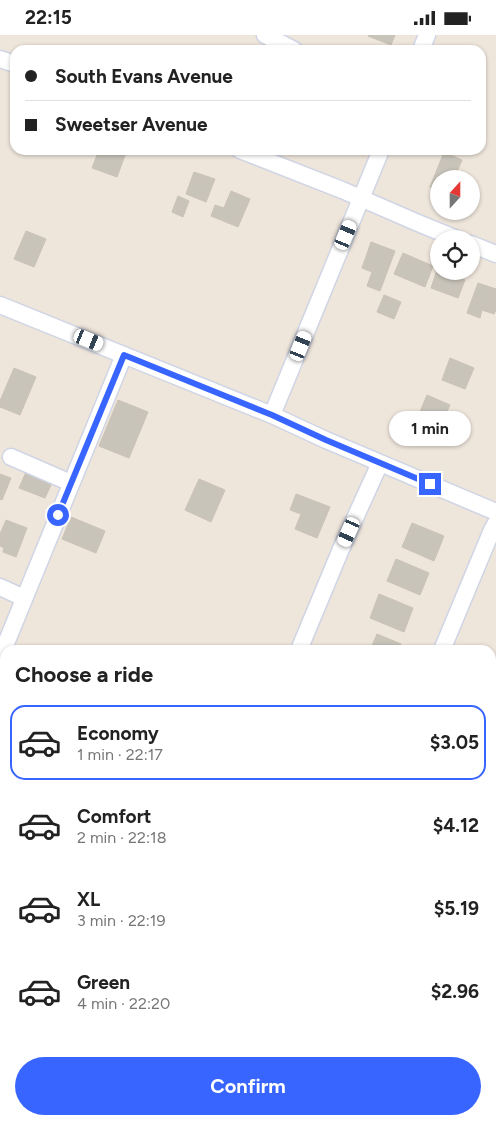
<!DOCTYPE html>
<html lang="en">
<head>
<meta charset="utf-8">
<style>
  :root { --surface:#fff; --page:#f2f2f2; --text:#222; --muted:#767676; --line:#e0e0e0; --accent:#3865ff }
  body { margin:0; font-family:Figtree,sans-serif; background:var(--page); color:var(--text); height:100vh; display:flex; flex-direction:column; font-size:19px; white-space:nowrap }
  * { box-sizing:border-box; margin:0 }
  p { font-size:16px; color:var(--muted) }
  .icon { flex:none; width:28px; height:28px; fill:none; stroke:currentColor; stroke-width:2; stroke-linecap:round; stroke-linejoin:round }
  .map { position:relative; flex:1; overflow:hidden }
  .sheet { position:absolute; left:0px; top:610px; width:496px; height:480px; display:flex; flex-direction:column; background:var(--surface); border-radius:15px 15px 0 0; box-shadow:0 1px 4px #0004 }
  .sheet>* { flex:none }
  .hud { position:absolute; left:10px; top:10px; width:476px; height:110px; border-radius:15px; box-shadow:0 1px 4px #0004; display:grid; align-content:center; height:110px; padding:0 15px; background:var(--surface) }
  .needle { width:32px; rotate:21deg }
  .tools { position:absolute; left:430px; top:135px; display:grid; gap:10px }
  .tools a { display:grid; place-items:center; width:50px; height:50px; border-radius:50%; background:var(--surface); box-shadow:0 1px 4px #0004; font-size:25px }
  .end { position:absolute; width:22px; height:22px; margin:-11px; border:6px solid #3865ff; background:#fff; box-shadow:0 0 0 2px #fff }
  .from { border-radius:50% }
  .bubble { position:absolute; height:35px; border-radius:18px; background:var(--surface); box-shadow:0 1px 4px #0004; font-size:16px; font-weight:700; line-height:35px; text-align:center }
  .car { position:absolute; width:15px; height:30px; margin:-15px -8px; border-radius:6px; box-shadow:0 0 4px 1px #0007; background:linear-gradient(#fff 24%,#345 0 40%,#fff 0 76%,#345 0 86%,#fff 0) }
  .hud b { display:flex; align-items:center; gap:18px; height:48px; font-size:19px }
  .hud b+b { border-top:1px solid var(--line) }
  .hud i { width:12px; height:12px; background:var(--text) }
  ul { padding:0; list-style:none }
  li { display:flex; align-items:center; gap:15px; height:75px; margin:0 10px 8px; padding:0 5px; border:2px solid transparent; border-radius:15px }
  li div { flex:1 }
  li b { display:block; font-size:19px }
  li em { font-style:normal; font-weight:700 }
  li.current { border-color:var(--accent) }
  li>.icon { width:45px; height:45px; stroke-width:1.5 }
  h2 { padding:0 15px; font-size:22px; line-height:60px }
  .action { display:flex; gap:10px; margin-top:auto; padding:10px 15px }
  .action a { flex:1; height:58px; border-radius:30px; background:var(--accent); color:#fff; font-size:20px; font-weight:700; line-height:58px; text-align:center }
  .status { display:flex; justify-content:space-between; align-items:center; height:35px; padding:0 25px; background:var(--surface); direction:ltr }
  .status svg { height:14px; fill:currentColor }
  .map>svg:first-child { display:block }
  .building { fill:#c9c4ba; stroke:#cac2b5 }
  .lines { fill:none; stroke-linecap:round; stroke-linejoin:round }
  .minor-casing { stroke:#d0d5e5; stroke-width:19 }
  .minor { stroke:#fff; stroke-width:16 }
  .route { stroke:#3865ff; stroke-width:6 }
</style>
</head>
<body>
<div class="status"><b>22:15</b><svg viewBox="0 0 49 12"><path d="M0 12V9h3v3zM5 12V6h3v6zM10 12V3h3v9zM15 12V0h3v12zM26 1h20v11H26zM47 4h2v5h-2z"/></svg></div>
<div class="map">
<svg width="496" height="1090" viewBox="0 0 496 1090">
  <rect width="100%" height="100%" fill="#eee5db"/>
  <path class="building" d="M 369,0 L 395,0 L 391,10 L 368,1 Z
    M 99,115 L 127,115 L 117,142 L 92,133 Z
    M 444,117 L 462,125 L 454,144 L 439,144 L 439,155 L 430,152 Z
    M 194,137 L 215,144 L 206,167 L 186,159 Z
    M 231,156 L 250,164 L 238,192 L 211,181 L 215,170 L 224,173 Z
    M 178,161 L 189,166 L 183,182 L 172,177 Z
    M 26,196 L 46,204 L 34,232 L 14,224 Z
    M 371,207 L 395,216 L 380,256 L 367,251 L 372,237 L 362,233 Z
    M 403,218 L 433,231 L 425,252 L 394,239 Z
    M 437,235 L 439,236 L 442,236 L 465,245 L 458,263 L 431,253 Z
    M 478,248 L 496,254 L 496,275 L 494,279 L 482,275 L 480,283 L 467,278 Z
    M 384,260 L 401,267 L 394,284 L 377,277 Z
    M 450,323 L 474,333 L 465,354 L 442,345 Z
    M 14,333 L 36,342 L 20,380 L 0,372 L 0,366 Z
    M 427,360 L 450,370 L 439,394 L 417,384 Z
    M 118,365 L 148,377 L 129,423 L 99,411 Z
    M 26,437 L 52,448 L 45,463 L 19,453 Z
    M 0,439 L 11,443 L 2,465 L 0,464 Z
    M 199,444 L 225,455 L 211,487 L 185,475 Z
    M 296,459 L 330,472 L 317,503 L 295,494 L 301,479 L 290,475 Z
    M 71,482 L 105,496 L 96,518 L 62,504 Z
    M 6,485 L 27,493 L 16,522 L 3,517 L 4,513 L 0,511 L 0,499 Z
    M 412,488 L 444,501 L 434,526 L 402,512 Z
    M 396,524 L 429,538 L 420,560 L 387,546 Z
    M 379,559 L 413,573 L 404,597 L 370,583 Z
    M 377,599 L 401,609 L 398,615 L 370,615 Z
    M 5,1017 L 5,1067 L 0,1065 L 0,1031 Z
    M 162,1085 L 204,1085 L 202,1090 L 175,1090 Z"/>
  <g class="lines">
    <g class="minor-casing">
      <path id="minor" d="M 265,0 L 294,15
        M 421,15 L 427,0
        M 0,24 L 15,29
        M 240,115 L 342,155 L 418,188 L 457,204
        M 471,209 L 496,219
        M 0,270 L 272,380 L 326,405 L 496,477
        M 272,380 L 381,115
        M 11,422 L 71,448
        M 0,552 L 24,563
        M 299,615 L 341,514 L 380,428
        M 442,615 L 492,495 L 496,488
        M 0,623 L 124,320
        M 491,886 L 496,889
        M 491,926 L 496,922
        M 104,1090 L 106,1085
        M 250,1090 L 252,1085"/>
    </g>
    <use href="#minor" class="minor"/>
  </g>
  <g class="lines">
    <path class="route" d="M 58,480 L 124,320 L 272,380 L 326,405 L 430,449"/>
  </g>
</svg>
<div class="tools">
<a><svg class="needle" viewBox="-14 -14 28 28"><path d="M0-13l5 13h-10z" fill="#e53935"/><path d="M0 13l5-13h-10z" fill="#767676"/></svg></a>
<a><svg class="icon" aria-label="locate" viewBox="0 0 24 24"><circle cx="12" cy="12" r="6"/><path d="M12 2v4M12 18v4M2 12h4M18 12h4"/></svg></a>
</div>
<i class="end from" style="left:58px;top:480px"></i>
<i class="end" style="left:430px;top:449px"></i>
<div class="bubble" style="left:389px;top:376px;width:82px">1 min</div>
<i class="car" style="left:346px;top:200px;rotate:23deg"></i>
<i class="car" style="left:89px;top:305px;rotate:112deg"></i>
<i class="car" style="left:301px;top:311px;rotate:22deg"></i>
<i class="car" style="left:349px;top:497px;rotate:204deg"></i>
<div class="hud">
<b><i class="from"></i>South Evans Avenue</b>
<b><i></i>Sweetser Avenue</b>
</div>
<section class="sheet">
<h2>Choose a ride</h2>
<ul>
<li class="current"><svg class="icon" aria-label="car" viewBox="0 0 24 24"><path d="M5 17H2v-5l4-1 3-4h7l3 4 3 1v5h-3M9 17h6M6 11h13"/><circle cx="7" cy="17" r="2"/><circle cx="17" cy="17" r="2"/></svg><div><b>Economy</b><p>1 min · 22:17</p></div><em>$3.05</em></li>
<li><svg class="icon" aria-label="car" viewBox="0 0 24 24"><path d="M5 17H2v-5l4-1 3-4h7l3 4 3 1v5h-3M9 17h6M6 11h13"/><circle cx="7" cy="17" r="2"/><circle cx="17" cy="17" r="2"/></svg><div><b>Comfort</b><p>2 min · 22:18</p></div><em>$4.12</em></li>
<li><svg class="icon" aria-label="car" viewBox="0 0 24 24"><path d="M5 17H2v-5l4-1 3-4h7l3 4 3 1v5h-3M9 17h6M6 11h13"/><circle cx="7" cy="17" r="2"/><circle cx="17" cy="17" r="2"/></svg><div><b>XL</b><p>3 min · 22:19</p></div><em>$5.19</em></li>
<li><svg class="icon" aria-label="car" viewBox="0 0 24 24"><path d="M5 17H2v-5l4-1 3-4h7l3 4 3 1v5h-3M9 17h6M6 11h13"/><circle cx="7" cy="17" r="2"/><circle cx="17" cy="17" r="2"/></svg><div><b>Green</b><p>4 min · 22:20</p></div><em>$2.96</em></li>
</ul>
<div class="action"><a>Confirm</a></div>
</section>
</div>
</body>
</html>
